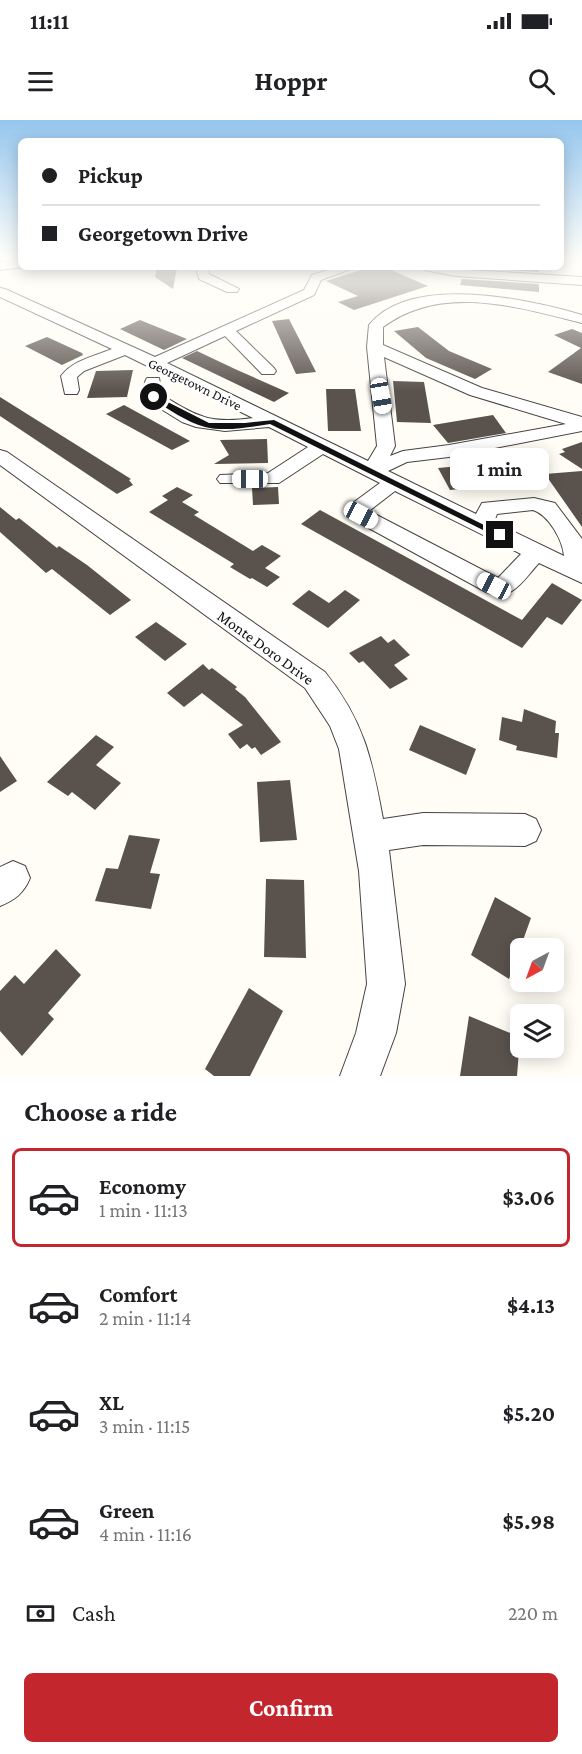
<!DOCTYPE html>
<html lang="en">
<head>
<meta charset="utf-8">
<style>
  :root { --surface:#fff; --page:#f6f6f6; --text:#202124; --muted:#757577; --line:#e0e0e0; --accent:#c4262e }
  body { margin:0; font-family:"Crimson Pro",serif; background:var(--page); color:var(--text); height:100vh; display:flex; flex-direction:column; font-size:22px; white-space:nowrap }
  * { box-sizing:border-box; margin:0 }
  p { font-size:20px; color:var(--muted) }
  .icon { flex:none; width:33px; height:33px; fill:none; stroke:currentColor; stroke-width:2; stroke-linecap:round; stroke-linejoin:round }
  .map { position:relative; height:956px; overflow:hidden }
  .drawer { display:flex; flex-direction:column; background:var(--surface); flex:1 }
  .drawer>* { flex:none }
  .top-card { position:absolute; left:18px; top:18px; width:546px; height:132px; border-radius:9px; box-shadow:0 3px 15px #0003; display:grid; align-content:center; height:132px; padding:0 24px; background:var(--surface) }
  .needle { width:39px; rotate:221deg }
  .buttons { position:absolute; left:510px; top:818px; display:grid; gap:12px }
  .buttons a { display:grid; place-items:center; width:54px; height:54px; border-radius:9px; background:var(--surface); box-shadow:0 3px 15px #0003; font-size:30px }
  .end { position:absolute; width:27px; height:27px; margin:-14px; border:8px solid #111; background:#fff; box-shadow:0 0 0 3px #fff }
  .from { border-radius:50% }
  .bubble { position:absolute; height:42px; border-radius:9px; background:var(--surface); box-shadow:0 3px 15px #0003; font-size:20px; font-weight:700; line-height:42px; text-align:center }
  .car { position:absolute; width:18px; height:36px; margin:-18px -9px; border-radius:8px; box-shadow:0 0 4px 2px #0007; background:linear-gradient(#fff 24%,#345 0 40%,#fff 0 76%,#345 0 86%,#fff 0) }
  .top-card b { display:flex; align-items:center; gap:21px; height:57px; font-size:22px }
  .top-card b+b { border-top:2px solid var(--line) }
  .top-card i { width:15px; height:15px; background:var(--text) }
  ul { padding:0; list-style:none }
  li { display:flex; align-items:center; gap:18px; height:99px; margin:0 12px 9px; padding:0 12px; border:3px solid transparent; border-radius:9px }
  li div { flex:1 }
  li b { display:block; font-size:22px }
  li em { font-style:normal; font-weight:700 }
  li.on { border-color:var(--accent) }
  li>.icon { width:54px; height:54px; stroke-width:1.5 }
  h2 { padding:0 24px; font-size:27px; line-height:72px }
  .pay { display:flex; align-items:center; gap:15px; height:66px; padding:0 24px; font-size:22px }
  .pay p { margin-inline-start:auto }
  .cta { display:flex; gap:12px; margin-top:auto; padding:12px 24px }
  .cta a { flex:1; height:69px; border-radius:9px; background:var(--accent); color:#fff; font-size:24px; font-weight:700; line-height:69px; text-align:center }
  .status { display:flex; justify-content:space-between; align-items:center; height:42px; padding:0 30px; background:var(--surface); direction:ltr }
  .status svg { height:16px; fill:currentColor }
  header { display:flex; justify-content:space-between; align-items:center; height:78px; padding:0 24px; background:var(--surface); font-size:27px; font-weight:700 }
  .map>svg:first-child { display:block }
  .building { fill:#5a524d }
  .lines { fill:none; stroke-linecap:round; stroke-linejoin:round }
  .minor-casing { stroke:#444; stroke-width:2 }
  .minor { fill:#fff; fill-rule:evenodd }
  .route { fill:#111 }
  .labels { text-anchor:middle; stroke-width:6; stroke-linejoin:round; paint-order:stroke }
  .far-street-label { font-size:14px; fill:#111; stroke:#fff }
  .street-label { font-size:16px; fill:#111; stroke:#fff }
</style>
</head>
<body>
<div class="status"><b>11:11</b><svg viewBox="0 0 49 12"><path d="M0 12V9h3v3zM5 12V6h3v6zM10 12V3h3v9zM15 12V0h3v12zM26 1h20v11H26zM47 4h2v5h-2z"/></svg></div>
<header><svg class="icon" aria-label="menu" viewBox="0 0 24 24"><path d="M4 6h16M4 12h16M4 18h16"/></svg>Hoppr<svg class="icon" aria-label="search" viewBox="0 0 24 24"><circle cx="10" cy="10" r="6"/><path d="M15 15l6 6"/></svg></header>
<div class="map">
<svg width="582" height="956" viewBox="0 0 582 956">
  <rect width="100%" height="100%" fill="#fffdf5"/>
  <path class="building" d="M 371,147 L 384,147 L 428,166 L 354,190 L 338,182 L 358,176 L 326,161 Z
    M 464,147 L 539,147 L 539,152 Z
    M 157,148 L 177,148 L 173,169 L 155,157 Z
    M 462,159 L 539,164 L 539,172 L 460,165 Z
    M 289,199 L 316,252 L 296,254 L 272,201 Z
    M 140,200 L 187,219 L 164,230 L 120,209 Z
    M 418,207 L 449,231 L 492,249 L 475,259 L 426,238 L 394,211 Z
    M 572,209 L 582,213 L 582,264 L 548,252 L 581,228 L 554,215 Z
    M 47,217 L 82,233 L 83,235 L 62,245 L 25,226 Z
    M 197,231 L 235,249 L 289,273 L 274,282 L 182,238 Z
    M 133,250 L 127,277 L 87,278 L 96,251 Z
    M 393,261 L 424,262 L 431,303 L 397,302 Z
    M 326,269 L 355,269 L 361,311 L 328,311 Z
    M 0,277 L 131,359 L 129,360 L 133,365 L 117,374 L 0,296 Z
    M 124,285 L 190,321 L 172,330 L 106,294 Z
    M 493,295 L 506,313 L 448,323 L 433,305 Z
    M 267,319 L 268,343 L 214,344 L 229,335 L 220,320 Z
    M 582,322 L 582,349 L 559,334 L 565,332 L 562,329 Z
    M 525,340 L 540,361 L 450,370 L 438,348 Z
    M 582,351 L 582,407 L 545,354 Z
    M 177,367 L 193,375 L 182,382 L 199,392 L 194,395 L 253,431 L 262,425 L 281,436 L 265,448 L 280,457 L 267,467 L 252,458 L 250,459 L 230,447 L 234,444 L 149,392 L 168,380 L 162,376 Z
    M 278,367 L 279,384 L 253,385 L 252,368 Z
    M 0,387 L 16,400 L 19,398 L 57,428 L 59,426 L 87,445 L 131,480 L 110,495 L 52,449 L 46,453 L 0,412 Z
    M 320,390 L 522,500 L 552,463 L 582,480 L 562,505 L 547,497 L 522,528 L 301,404 Z
    M 309,470 L 329,483 L 345,470 L 360,480 L 328,508 L 292,484 Z
    M 156,502 L 187,524 L 165,541 L 135,517 Z
    M 381,516 L 388,523 L 394,519 L 410,535 L 394,545 L 408,559 L 390,569 L 363,541 L 359,543 L 349,533 Z
    M 203,544 L 209,550 L 212,548 L 237,567 L 235,569 L 245,577 L 281,622 L 261,635 L 255,627 L 252,629 L 247,624 L 240,629 L 228,614 L 243,605 L 202,573 L 184,587 L 167,573 Z
    M 524,589 L 556,601 L 555,613 L 559,613 L 557,638 L 516,630 L 517,626 L 499,620 L 502,597 L 522,602 Z
    M 420,605 L 476,629 L 466,655 L 409,630 Z
    M 96,615 L 114,627 L 96,645 L 121,663 L 95,690 L 72,672 L 68,676 L 47,662 Z
    M 0,636 L 17,661 L 0,672 Z
    M 290,660 L 297,720 L 260,722 L 257,662 Z
    M 129,715 L 160,719 L 150,753 L 160,754 L 151,789 L 95,781 L 106,748 L 118,749 Z
    M 266,759 L 304,760 L 306,838 L 264,837 Z
    M 495,777 L 531,798 L 509,859 L 471,835 Z
    M 56,829 L 81,855 L 48,893 L 54,899 L 22,936 L 0,911 L 0,871 L 15,855 L 24,864 Z
    M 249,868 L 283,891 L 250,956 L 214,956 L 205,949 Z
    M 469,896 L 520,917 L 517,956 L 460,956 Z"/>
  <g class="lines">
    <g class="minor-casing">
      <path id="minor" d="M 21,140 L 21,147 L 24,147 L 0,150 L 0,142 Z
        M 196,147 L 208,147 L 209,154 L 239,169 L 237,172 L 227,172 L 199,159 Z
        M 338,147 L 356,147 L 321,160 L 314,175 L 236,211 L 274,248 L 276,251 L 274,254 L 262,254 L 225,216 L 167,243 L 368,341 L 377,326 L 367,227 L 369,205 C 410,153 528,179 582,195 L 582,203 C 517,187 442,163 383,207 L 383,225 L 482,268 L 582,297 L 582,311 L 449,337 L 407,342 L 388,351 L 476,394 L 482,383 L 534,378 L 555,383 L 582,419 L 582,463 L 539,443 C 523,460 512,483 486,472 L 354,400 L 347,390 L 350,385 L 380,363 L 323,334 L 279,363 L 220,363 L 217,359 L 220,355 L 268,353 L 308,327 L 269,307 L 225,311 L 196,307 L 182,302 L 148,281 C 144,275 143,263 147,258 L 159,258 L 162,275 C 198,297 209,304 253,298 L 125,235 L 84,251 L 77,257 L 79,270 L 77,274 L 65,274 L 61,256 C 73,240 95,236 112,229 L 0,177 L 0,168 L 5,169 L 155,237 L 304,170 L 312,155 ZM 384,237 L 470,275 L 566,304 L 449,325 L 403,331 L 390,336 L 395,326 ZM 395,371 L 521,434 L 498,458 L 369,391 ZM 533,390 C 549,395 563,421 564,436 L 494,402 L 497,394 Z
        M 422,147 L 582,157 L 582,165 L 456,156 L 424,150 Z
        M 0,330 L 7,332 L 325,552 C 364,601 372,639 383,699 L 423,693 L 525,694 L 536,699 L 541,710 L 536,721 L 525,726 L 423,725 L 389,730 L 405,864 L 396,913 L 380,956 L 340,956 L 356,913 L 367,864 L 359,751 L 339,629 L 330,606 L 305,568 L 0,345 Z
        M 13,741 L 25,746 L 30,758 C 24,773 15,780 0,786 L 0,747 Z"/>
    </g>
    <use href="#minor" class="minor"/>
  </g>
  <linearGradient id="sky" x2="0" y2="1"><stop stop-color="#95c6ee"/><stop offset="0.51" stop-color="#fffefa"/><stop offset="1" stop-color="#fffefa" stop-opacity="0"/></linearGradient>
  <rect width="582" height="272" fill="url(#sky)"/>
  <path class="route" d="M 154,275 L 209,303 L 245,303 L 274,300 L 504,415 L 497,417 L 270,304 C 250,307 225,312 205,307 C 186,302 169,289 152,279 Z"/>
  <g class="labels">
    <g class="far-street-label">
      <text transform="translate(195 264) rotate(26)" y="5">Georgetown Drive</text>
    </g>
    <g class="street-label">
      <text transform="translate(266 527) rotate(36)" y="6">Monte Doro Drive</text>
    </g>
  </g>
</svg>
<div class="buttons">
<a><svg class="needle" viewBox="-14 -14 28 28"><path d="M0-13l5 13h-10z" fill="#e53935"/><path d="M0 13l5-13h-10z" fill="#757577"/></svg></a>
<a><svg class="icon" aria-label="layers" viewBox="0 0 24 24"><path d="M12 4l9 5-9 5-9-5zM3 14l9 5 9-5"/></svg></a>
</div>
<i class="end from" style="left:154px;top:277px"></i>
<i class="end" style="left:500px;top:415px"></i>
<div class="bubble" style="left:450px;top:328px;width:99px">1 min</div>
<i class="car" style="left:381px;top:276px;rotate:170deg"></i>
<i class="car" style="left:250px;top:359px;rotate:270deg"></i>
<i class="car" style="left:361px;top:395px;rotate:118deg"></i>
<i class="car" style="left:494px;top:466px;rotate:298deg"></i>
<div class="top-card">
<b><i class="from"></i>Pickup</b>
<b><i></i>Georgetown Drive</b>
</div>
</div>
<section class="drawer">
<h2>Choose a ride</h2>
<ul>
<li class="on"><svg class="icon" aria-label="car" viewBox="0 0 24 24"><path d="M5 17H2v-5l4-1 3-4h7l3 4 3 1v5h-3M9 17h6M6 11h13"/><circle cx="7" cy="17" r="2"/><circle cx="17" cy="17" r="2"/></svg><div><b>Economy</b><p>1 min · 11:13</p></div><em>$3.06</em></li>
<li><svg class="icon" aria-label="car" viewBox="0 0 24 24"><path d="M5 17H2v-5l4-1 3-4h7l3 4 3 1v5h-3M9 17h6M6 11h13"/><circle cx="7" cy="17" r="2"/><circle cx="17" cy="17" r="2"/></svg><div><b>Comfort</b><p>2 min · 11:14</p></div><em>$4.13</em></li>
<li><svg class="icon" aria-label="car" viewBox="0 0 24 24"><path d="M5 17H2v-5l4-1 3-4h7l3 4 3 1v5h-3M9 17h6M6 11h13"/><circle cx="7" cy="17" r="2"/><circle cx="17" cy="17" r="2"/></svg><div><b>XL</b><p>3 min · 11:15</p></div><em>$5.20</em></li>
<li><svg class="icon" aria-label="car" viewBox="0 0 24 24"><path d="M5 17H2v-5l4-1 3-4h7l3 4 3 1v5h-3M9 17h6M6 11h13"/><circle cx="7" cy="17" r="2"/><circle cx="17" cy="17" r="2"/></svg><div><b>Green</b><p>4 min · 11:16</p></div><em>$5.98</em></li>
</ul>
<div class="pay"><svg class="icon" aria-label="cash" viewBox="0 0 24 24"><path d="M3 7h18v10H3z"/><circle cx="12" cy="12" r="2"/></svg>Cash<p>220 m</p></div>
<div class="cta"><a>Confirm</a></div>
</section>
</body>
</html>
